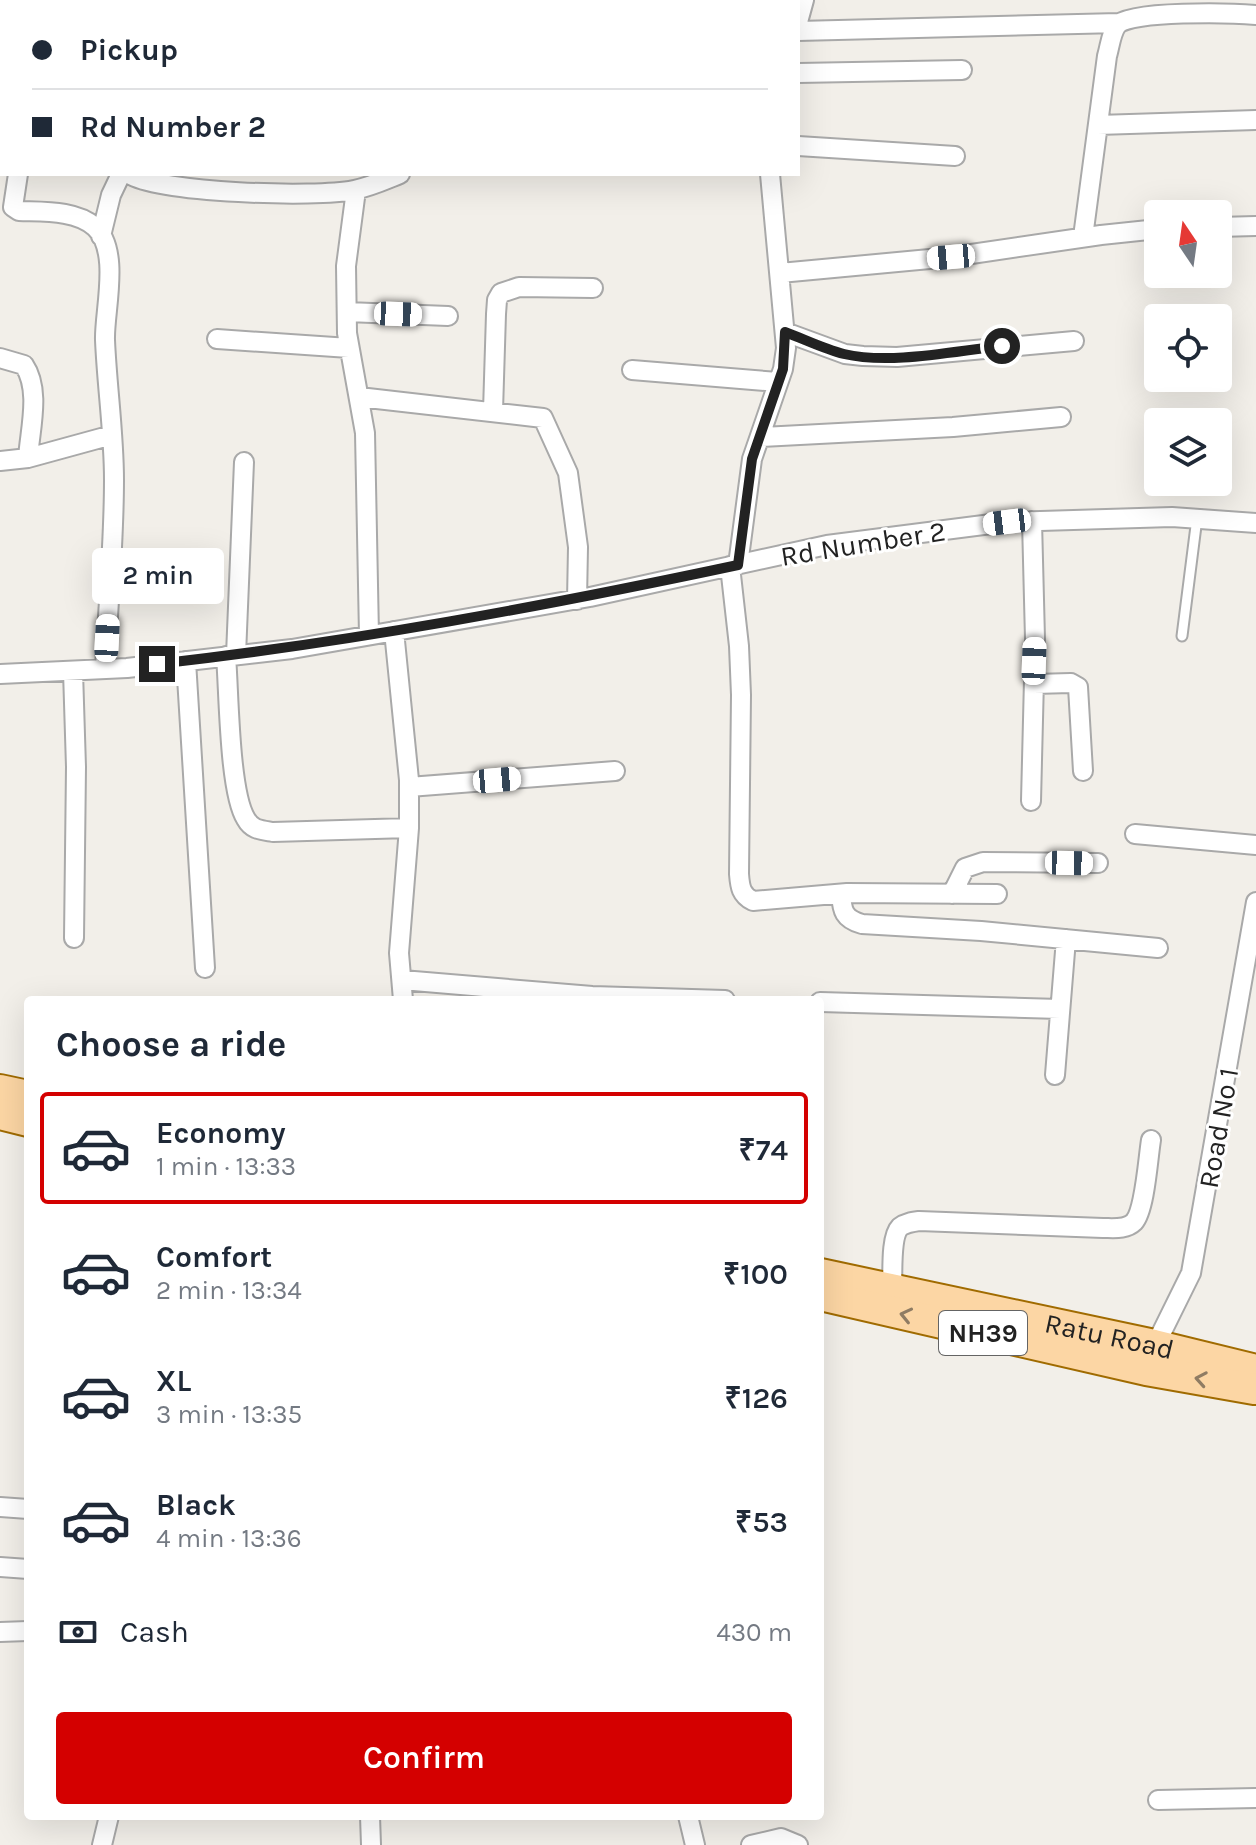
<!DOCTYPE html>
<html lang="en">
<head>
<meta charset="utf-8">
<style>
  :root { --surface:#fff; --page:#f6f6f7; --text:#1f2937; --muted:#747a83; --line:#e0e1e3; --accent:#d40000 }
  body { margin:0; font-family:Karla,sans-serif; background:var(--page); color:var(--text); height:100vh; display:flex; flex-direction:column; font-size:30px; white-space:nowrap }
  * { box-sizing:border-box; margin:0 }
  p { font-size:26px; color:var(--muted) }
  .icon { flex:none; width:44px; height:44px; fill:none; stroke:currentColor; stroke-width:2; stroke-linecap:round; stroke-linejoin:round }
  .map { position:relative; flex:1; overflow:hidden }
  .side { position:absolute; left:24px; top:996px; width:800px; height:824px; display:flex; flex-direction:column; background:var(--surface); border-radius:8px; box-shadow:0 8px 32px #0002 }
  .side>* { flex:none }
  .top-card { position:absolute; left:0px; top:0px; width:800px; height:176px; box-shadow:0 8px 32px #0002; display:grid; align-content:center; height:176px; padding:0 32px; background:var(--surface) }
  .needle { width:52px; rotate:347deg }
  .buttons { position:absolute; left:1144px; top:200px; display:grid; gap:16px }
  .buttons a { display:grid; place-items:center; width:88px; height:88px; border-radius:8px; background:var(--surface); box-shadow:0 8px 32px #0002; font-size:40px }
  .end { position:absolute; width:36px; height:36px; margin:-18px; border:10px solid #222; background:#fff; box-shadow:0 0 0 4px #fff }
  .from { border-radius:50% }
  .bubble { position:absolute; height:56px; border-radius:8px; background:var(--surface); box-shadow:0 8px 32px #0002; font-size:26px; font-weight:600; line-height:56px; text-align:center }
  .car { position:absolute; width:24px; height:48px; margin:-24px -12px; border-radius:10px; box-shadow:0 0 6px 2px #0007; background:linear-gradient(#fff 24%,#345 0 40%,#fff 0 76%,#345 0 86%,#fff 0) }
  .top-card b { display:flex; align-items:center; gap:28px; height:76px; font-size:30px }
  .top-card b+b { border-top:2px solid var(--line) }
  .top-card i { width:20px; height:20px; background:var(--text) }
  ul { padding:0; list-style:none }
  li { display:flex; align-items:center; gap:24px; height:112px; margin:0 16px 12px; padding:0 16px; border:4px solid transparent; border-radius:8px }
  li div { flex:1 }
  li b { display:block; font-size:30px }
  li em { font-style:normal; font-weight:600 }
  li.on { border-color:var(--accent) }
  li>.icon { width:72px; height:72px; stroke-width:1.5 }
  h2 { padding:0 32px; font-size:36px; line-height:96px }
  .pay { display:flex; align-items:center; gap:20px; height:88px; padding:0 32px; font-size:30px }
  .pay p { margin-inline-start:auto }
  .cta { display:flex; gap:16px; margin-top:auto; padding:16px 32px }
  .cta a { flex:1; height:92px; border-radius:8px; background:var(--accent); color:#fff; font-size:32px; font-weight:600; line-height:92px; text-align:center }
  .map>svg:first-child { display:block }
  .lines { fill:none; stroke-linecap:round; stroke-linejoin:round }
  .service-casing { stroke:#a9a9a9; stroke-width:13 }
  .minor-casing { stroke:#a9a9a9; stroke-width:22 }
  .primary-casing { stroke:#a06b00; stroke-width:34 }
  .service { stroke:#fff; stroke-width:9 }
  .minor { stroke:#fff; stroke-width:18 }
  .primary { stroke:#fcd6a4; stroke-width:30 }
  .oneway { stroke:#8f7c63 }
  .route { stroke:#222; stroke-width:10 }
  .labels { text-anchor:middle; stroke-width:6; stroke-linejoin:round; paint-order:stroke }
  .shield { fill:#fff; stroke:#646464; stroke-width:2 }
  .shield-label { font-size:26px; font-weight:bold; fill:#222 }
  .street-label { font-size:28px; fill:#222; stroke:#fff }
</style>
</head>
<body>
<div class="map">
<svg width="1256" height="1845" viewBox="0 0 1256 1845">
  <rect width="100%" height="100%" fill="#f2efe9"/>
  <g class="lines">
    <g class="service-casing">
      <path id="service" d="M 433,0 L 433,2
        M 1182,636 L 1197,518"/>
    </g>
    <g class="minor-casing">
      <path id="minor" d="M 163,0 L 163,2
        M 715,0 L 746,2
        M 0,7 L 2,7
        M 798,22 L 804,0
        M 798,31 L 1119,23
        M 0,69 L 2,69
        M 798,73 L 962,70
        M 1098,125 L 1256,120
        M 798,146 L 955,156
        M 18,174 L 13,207 L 19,211 C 43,212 76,210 95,227 C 121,251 104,311 105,340 C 107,387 114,433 114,480 C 114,543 108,606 105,669
        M 129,174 C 160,193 316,198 354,190 C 370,187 385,180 400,174
        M 356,190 L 346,266 L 347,333 L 365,433 L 369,635
        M 1218,227 L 1256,226
        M 101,236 L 111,195 L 121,174
        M 1083,237 L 1107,56 C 1110,46 1111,33 1117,25 C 1130,10 1233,13 1256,15
        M 780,273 L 951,257 L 1101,235 L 1158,229
        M 347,312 L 448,316
        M 785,332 L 845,354 L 863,356 L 897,357 L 1074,341
        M 217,339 L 349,348
        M 0,358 L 24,365 C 41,390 30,429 28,458
        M 632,370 L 778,382
        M 359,397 L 543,418 L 568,473 L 578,547 L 577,600
        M 493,411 L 496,314 L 497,300 L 501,293 L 519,287 L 593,288
        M 760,437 L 953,427 L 1061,417
        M 0,461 L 28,458 L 112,435
        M 738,565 L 752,459 L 783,369 L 786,348 L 770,174
        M 730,566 L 739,646 L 741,695 L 739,874 C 740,887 741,895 753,901 L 847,893 L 997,894
        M 394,631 L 409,780 L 409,828 L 399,953 L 403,1000
        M 236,655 L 244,462
        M 226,656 C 229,692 229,792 246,819 C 252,830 261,830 273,832 L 409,828
        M 186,661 L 205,968
        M 73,671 L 76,767 L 74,938
        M 0,674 L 127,668 L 292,649 L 590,597 L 827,545 L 1007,522 L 1172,517 L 1256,523
        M 1034,684 L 1071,683 L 1078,687 L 1083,771
        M 409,787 L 615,771
        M 1031,801 L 1035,639 L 1032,521
        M 1135,834 L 1256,845
        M 841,894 C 842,911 844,919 862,924 L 981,931 L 1158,948
        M 952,894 L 965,868 L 983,862 L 1098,863
        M 402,980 L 592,996 L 725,1000
        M 820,1002 L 1060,1009
        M 1055,1075 L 1066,939
        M 892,1290 C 893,1275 890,1237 900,1227 C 905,1223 912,1222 919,1221 L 1103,1228 C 1113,1228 1126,1230 1134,1222 C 1145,1210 1148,1158 1151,1140
        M 1152,1352 L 1191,1273 L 1256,902
        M 0,1507 L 28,1509
        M 0,1567 L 28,1569
        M 0,1632 L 28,1631
        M 1158,1800 L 1256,1798
        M 370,1816 L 371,1845
        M 688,1816 L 695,1845
        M 102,1845 L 109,1816
        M 751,1845 L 781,1838 L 798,1845"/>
    </g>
    <g class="primary-casing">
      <g id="primary">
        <path d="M 0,1090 L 28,1096"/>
        <path d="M 0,1114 L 28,1121"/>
        <path id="s1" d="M 820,1274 L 1154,1345 L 1256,1370"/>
        <path d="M 820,1295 L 1146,1370 L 1254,1389"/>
      </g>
    </g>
    <use href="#service" class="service"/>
    <use href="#minor" class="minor"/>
    <use href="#primary" class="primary"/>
  </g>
  <defs><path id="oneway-chevron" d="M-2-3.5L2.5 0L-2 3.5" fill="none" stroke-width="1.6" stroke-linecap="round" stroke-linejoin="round" transform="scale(2)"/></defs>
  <g class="oneway">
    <use href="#oneway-chevron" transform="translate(906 1315) rotate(-167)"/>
    <use href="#oneway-chevron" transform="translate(1201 1379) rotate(-170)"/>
  </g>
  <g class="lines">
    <path class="route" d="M 157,664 C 352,642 545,606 738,565 L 752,459 L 783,369 L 785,332 C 804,339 824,349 844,354 C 891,365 954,351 1002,346"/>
  </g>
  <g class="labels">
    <rect class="shield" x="939" y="1311" width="88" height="44" rx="6"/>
    <g class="shield-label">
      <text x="983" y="1342">NH39</text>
    </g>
    <g class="street-label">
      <text transform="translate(863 543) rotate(-9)" y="10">Rd Number 2</text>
      <text transform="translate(1218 1128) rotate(-80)" y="10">Road No 1</text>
      <text dy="10" stroke="none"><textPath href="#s1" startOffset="296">Ratu Road</textPath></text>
    </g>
  </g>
</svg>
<div class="buttons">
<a><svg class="needle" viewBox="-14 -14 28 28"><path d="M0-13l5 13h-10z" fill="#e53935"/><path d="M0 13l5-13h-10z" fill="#747a83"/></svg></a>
<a><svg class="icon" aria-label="locate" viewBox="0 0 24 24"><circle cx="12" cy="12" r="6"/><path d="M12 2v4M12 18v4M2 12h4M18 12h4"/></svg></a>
<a><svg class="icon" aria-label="layers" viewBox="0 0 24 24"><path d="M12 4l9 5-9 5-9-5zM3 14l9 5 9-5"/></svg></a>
</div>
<i class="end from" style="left:1002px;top:346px"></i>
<i class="end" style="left:157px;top:664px"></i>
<div class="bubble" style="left:92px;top:548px;width:132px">2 min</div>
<i class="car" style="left:951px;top:257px;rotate:265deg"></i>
<i class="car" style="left:398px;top:314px;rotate:92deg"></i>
<i class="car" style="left:1007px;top:522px;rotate:263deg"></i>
<i class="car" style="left:107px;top:638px;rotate:3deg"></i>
<i class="car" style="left:1034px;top:661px;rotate:2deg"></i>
<i class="car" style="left:497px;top:780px;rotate:85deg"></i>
<i class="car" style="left:1069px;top:863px;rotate:91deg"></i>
<div class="top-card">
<b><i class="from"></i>Pickup</b>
<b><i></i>Rd Number 2</b>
</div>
<section class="side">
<h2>Choose a ride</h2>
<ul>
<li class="on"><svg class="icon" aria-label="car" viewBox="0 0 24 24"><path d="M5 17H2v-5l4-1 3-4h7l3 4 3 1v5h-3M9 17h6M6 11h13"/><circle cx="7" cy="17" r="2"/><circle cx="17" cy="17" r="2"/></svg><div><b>Economy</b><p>1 min · 13:33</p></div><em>₹74</em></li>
<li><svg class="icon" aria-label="car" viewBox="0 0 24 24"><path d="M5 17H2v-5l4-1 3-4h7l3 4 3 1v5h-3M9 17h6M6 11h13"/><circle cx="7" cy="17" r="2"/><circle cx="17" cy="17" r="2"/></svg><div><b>Comfort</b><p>2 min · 13:34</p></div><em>₹100</em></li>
<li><svg class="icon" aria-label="car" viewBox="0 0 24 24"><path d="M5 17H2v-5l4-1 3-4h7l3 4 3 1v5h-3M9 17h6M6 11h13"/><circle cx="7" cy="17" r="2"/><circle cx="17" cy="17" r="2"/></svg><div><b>XL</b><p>3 min · 13:35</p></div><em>₹126</em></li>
<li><svg class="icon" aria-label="car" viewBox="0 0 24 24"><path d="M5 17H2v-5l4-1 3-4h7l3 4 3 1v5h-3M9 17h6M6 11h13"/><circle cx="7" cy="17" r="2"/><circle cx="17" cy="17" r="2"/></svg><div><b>Black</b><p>4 min · 13:36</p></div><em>₹53</em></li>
</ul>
<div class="pay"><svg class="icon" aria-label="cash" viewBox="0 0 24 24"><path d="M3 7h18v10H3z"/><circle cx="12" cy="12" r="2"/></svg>Cash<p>430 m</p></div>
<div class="cta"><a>Confirm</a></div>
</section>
</div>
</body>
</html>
